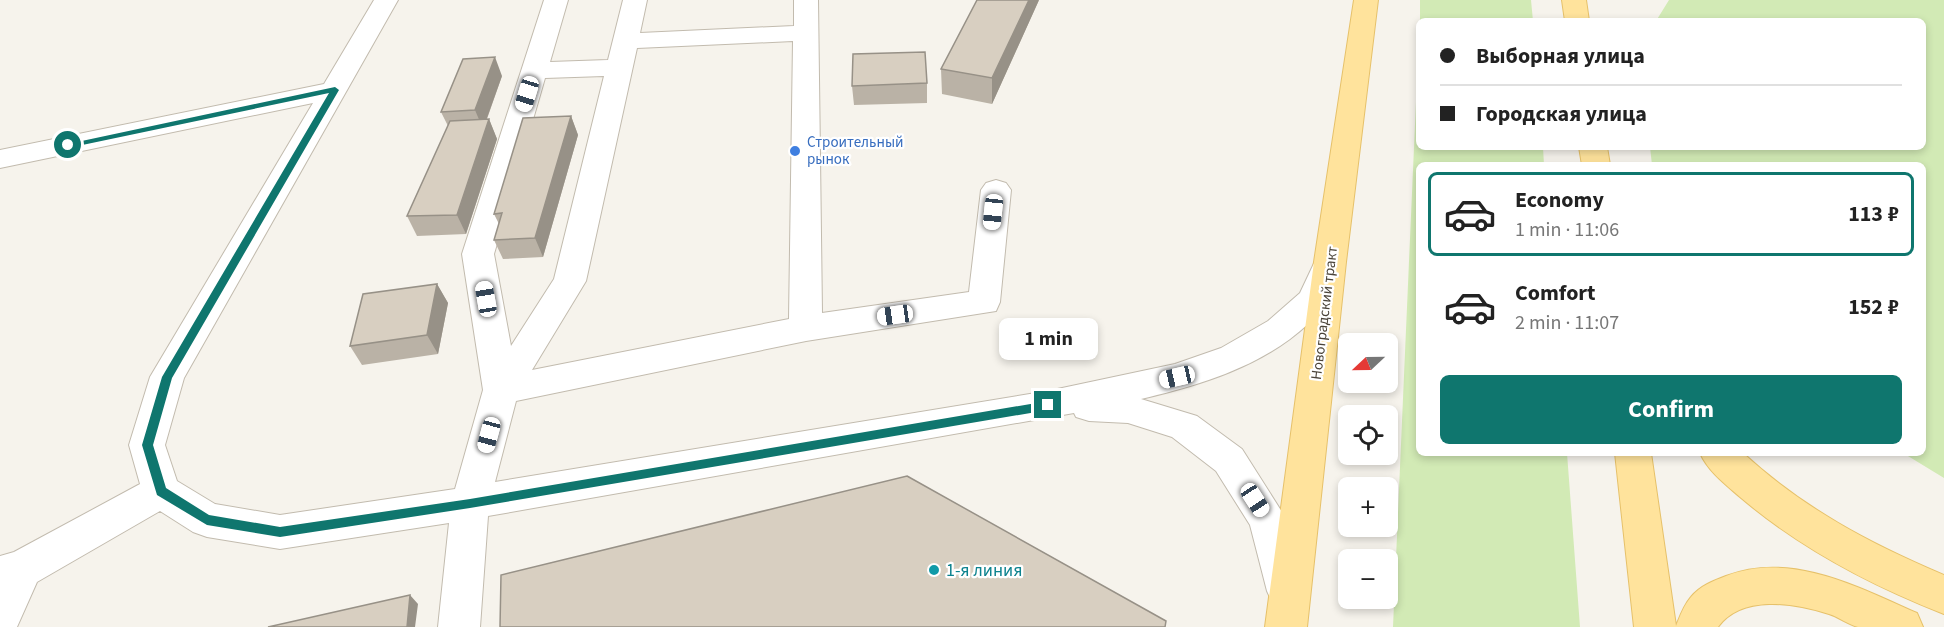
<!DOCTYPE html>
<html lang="en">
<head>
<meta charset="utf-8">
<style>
  :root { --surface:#fff; --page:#f6f6f6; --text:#222; --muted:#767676; --line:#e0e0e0; --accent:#0f766e }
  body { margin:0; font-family:"Source Sans 3",sans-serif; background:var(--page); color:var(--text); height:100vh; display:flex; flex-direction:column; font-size:22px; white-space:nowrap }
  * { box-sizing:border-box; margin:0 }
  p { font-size:20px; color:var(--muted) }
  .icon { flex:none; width:33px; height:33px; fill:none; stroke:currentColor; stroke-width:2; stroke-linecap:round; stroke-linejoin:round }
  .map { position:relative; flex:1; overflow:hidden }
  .panel { position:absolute; left:1416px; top:162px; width:510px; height:294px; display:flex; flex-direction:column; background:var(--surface); border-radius:9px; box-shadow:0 3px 9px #0003 }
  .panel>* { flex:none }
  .hud { position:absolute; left:1416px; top:18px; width:510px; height:132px; border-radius:9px; box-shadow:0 3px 9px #0003; display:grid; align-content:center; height:132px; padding:0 24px; background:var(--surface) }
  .needle { width:39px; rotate:248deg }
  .controls { position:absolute; left:1338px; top:333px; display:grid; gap:12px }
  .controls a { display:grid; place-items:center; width:60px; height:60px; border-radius:9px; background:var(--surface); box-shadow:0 3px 9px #0003; font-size:30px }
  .end { position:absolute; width:27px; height:27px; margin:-14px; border:8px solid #0f766e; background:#fff; box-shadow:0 0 0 3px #fff }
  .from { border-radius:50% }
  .bubble { position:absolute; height:42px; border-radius:9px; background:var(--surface); box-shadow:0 3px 9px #0003; font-size:20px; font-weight:700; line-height:42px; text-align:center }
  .car { position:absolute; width:18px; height:36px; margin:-18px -9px; border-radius:8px; box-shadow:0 0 4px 2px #0007; background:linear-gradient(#fff 24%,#345 0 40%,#fff 0 76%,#345 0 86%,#fff 0) }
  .hud b { display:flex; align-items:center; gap:21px; height:57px; font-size:22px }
  .hud b+b { border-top:2px solid var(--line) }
  .hud i { width:15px; height:15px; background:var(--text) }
  ul { padding:10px 0 0; list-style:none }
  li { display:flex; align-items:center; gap:18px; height:84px; margin:0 12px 9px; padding:0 12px; border:3px solid transparent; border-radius:9px }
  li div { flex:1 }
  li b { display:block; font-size:22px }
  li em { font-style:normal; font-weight:700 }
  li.active { border-color:var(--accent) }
  li>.icon { width:54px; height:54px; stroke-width:1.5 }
  .button { display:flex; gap:12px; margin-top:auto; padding:12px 24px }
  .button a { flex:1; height:69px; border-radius:9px; background:var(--accent); color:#fff; font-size:24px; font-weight:700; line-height:69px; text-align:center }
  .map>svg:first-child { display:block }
  .green { fill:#d2eab5 }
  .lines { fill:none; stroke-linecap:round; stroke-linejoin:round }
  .minor-casing { stroke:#c2bbae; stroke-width:2 }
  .major-casing { stroke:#e6c16a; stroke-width:2 }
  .minor { fill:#fff; fill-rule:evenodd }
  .major { fill:#ffe39c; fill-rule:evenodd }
  .wall { fill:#bab2a6 }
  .shaded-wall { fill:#979187 }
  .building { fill:#d8cfc1; stroke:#979187; stroke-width:1.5 }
  .route { fill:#0f766e }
  .shop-dot { fill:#3f7fe0; stroke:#fff; stroke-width:2 }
  .culture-dot { fill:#0f9aa8; stroke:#fff; stroke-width:2 }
  .labels { text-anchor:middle; stroke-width:4.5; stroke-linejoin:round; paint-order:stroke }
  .shop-label { font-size:15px; fill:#366cbe; stroke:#fff; text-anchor:start }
  .street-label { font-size:15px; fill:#4b4439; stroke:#fff }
  .near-culture-label { font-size:18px; fill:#0d838f; stroke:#fff; text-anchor:start }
</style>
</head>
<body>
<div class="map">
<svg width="1944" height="627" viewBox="0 0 1944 627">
  <rect width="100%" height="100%" fill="#f6f3ec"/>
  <path class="green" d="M 1420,0 L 1531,0 L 1533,21 L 1420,21 Z
    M 1669,0 L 1944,0 L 1944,478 L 1903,453 L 1923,453 L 1923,165 L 1652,165 L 1650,147 L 1923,147 L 1923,21 L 1656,21 Z
    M 1419,33 L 1419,147 L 1543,147 L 1544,165 L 1419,165 L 1419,453 L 1567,453 L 1580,627 L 1393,627 Z"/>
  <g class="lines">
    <g class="minor-casing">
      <path id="minor" d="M 374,0 L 398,0 L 184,378 L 165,445 L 177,481 L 215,504 L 280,515 L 455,489 L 483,390 L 462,254 L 544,0 L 568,0 L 550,62 L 608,60 L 623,0 L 647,0 L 640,33 L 794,26 L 794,0 L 818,0 L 822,313 L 969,292 L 981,190 L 986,183 L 996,180 L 1006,183 L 1011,190 L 1000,302 L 996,311 L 806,341 L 516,401 L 495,482 L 1048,391 L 1175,364 L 1221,348 L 1268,321 L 1300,293 L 1317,257 L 1328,254 L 1339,257 L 1344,265 C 1338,279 1334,295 1325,307 C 1321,313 1314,318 1308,324 C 1263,366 1201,385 1141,399 L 1197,416 L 1242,449 L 1287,520 L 1307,591 L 1301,604 L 1287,610 L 1273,604 L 1267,591 L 1250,525 L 1216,471 L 1172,437 L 1128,423 L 1089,421 L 1076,417 L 1074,413 L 488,516 L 480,627 L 438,627 L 449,523 L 280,549 L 207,537 L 193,532 L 160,511 L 37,582 L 17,627 L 0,627 L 0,556 L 14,552 L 140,484 L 129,445 L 150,377 L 313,103 L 0,168 L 0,150 L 324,84 ZM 793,41 L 789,319 L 532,370 L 586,281 L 637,48 ZM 604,76 L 554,279 L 511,346 L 494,254 L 545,78 Z"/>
    </g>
    <g class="major-casing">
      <path id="major" d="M 1354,0 L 1378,0 L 1346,262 L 1307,627 L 1265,627 L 1314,262 Z
        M 1562,0 L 1586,0 L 1589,21 L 1565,21 Z
        M 1579,147 L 1607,147 L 1610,165 L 1582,165 Z
        M 1615,453 L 1651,453 L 1676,626 C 1680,616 1684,605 1691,597 C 1700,586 1713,581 1726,576 C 1791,551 1858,587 1917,613 L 1923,627 C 1904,627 1877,627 1858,627 C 1849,625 1839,617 1829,614 C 1794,603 1742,594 1718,627 L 1634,627 Z
        M 1700,453 L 1743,453 C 1804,509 1869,543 1944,575 L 1944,614 C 1870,585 1801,549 1740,497 C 1725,484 1708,471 1700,453 Z"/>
    </g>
    <use href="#minor" class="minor"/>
    <use href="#major" class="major"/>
  </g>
  <path class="wall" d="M 1039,0 L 992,104 L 942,94 L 941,69 Z
    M 502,76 L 487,119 L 489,119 L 497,139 L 466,234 L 417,236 L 407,216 L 448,126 L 441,112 Z
    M 927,83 L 927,103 L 854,105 L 852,86 Z
    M 571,116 L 578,135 L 543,257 L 503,259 L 494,240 L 499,224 L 494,214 Z
    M 437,284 L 448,303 L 438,354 L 362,365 L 350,346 Z"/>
  <path class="shaded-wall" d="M 1029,0 L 1039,0 L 992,104 L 992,78 Z
    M 495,57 L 502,76 L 483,129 L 475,110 Z
    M 571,116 L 578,135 L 543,257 L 535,238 Z
    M 489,119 L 497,139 L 466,234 L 457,215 Z
    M 437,284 L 448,303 L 438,354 L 427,335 Z
    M 410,595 L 418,604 L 415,627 L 407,627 Z"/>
  <path class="building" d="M 977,0 L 1029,0 L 992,78 L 941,69 Z
    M 925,52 L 927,83 L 852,86 L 853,54 Z
    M 495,57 L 475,110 L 441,112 L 463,59 Z
    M 571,116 L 535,238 L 494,240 L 502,213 L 494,214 L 523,118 Z
    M 489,119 L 457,215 L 407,216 L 450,121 Z
    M 437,284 L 427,335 L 350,346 L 363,294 Z
    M 907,476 L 1166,621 L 1165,627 L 500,627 L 501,575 Z
    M 410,595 L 407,627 L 268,627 Z"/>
  <path class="route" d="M 335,87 L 339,90 L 172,378 L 153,445 L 166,488 L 209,515 L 280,527 L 470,499 L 1048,401 L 1054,405 L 1048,410 L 470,508 L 280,537 L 207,525 L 157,495 L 142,445 L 162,377 L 329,93 L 68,148 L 63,145 Z"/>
  <circle class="shop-dot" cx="795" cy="151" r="6"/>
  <circle class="culture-dot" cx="934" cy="570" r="6"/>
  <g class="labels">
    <g class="shop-label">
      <text x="807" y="147">Строительный<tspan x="807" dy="17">рынок</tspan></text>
    </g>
    <g class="street-label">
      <text transform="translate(1324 313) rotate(-83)" y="5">Новоградский тракт</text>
    </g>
    <g class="near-culture-label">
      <text x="946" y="576">1-я линия</text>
    </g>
  </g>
</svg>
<div class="controls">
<a><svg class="needle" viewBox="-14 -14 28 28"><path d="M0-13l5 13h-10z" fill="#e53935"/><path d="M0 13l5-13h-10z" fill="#767676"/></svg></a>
<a><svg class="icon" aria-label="locate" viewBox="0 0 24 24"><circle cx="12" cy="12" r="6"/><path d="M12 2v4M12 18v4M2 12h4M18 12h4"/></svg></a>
<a>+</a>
<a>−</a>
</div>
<i class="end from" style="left:68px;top:145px"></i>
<i class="end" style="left:1048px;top:405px"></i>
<div class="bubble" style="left:999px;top:318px;width:99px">1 min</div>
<i class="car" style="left:527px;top:94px;rotate:197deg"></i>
<i class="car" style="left:993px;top:212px;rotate:186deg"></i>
<i class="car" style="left:486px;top:299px;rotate:350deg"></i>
<i class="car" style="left:895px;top:315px;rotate:262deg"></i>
<i class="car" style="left:1177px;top:377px;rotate:257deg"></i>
<i class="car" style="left:489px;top:435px;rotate:195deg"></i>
<i class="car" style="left:1255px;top:500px;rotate:147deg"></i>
<div class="hud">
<b><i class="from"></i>Выборная улица</b>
<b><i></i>Городская улица</b>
</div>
<section class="panel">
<ul>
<li class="active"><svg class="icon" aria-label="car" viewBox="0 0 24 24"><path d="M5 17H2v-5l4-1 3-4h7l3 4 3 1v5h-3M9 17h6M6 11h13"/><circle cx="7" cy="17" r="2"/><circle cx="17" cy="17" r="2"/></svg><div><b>Economy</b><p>1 min · 11:06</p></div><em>113 ₽</em></li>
<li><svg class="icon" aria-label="car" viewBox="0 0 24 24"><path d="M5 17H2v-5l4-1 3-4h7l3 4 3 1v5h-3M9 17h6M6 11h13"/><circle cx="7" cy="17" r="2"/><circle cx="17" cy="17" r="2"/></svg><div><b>Comfort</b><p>2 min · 11:07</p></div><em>152 ₽</em></li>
</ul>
<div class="button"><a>Confirm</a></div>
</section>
</div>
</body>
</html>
